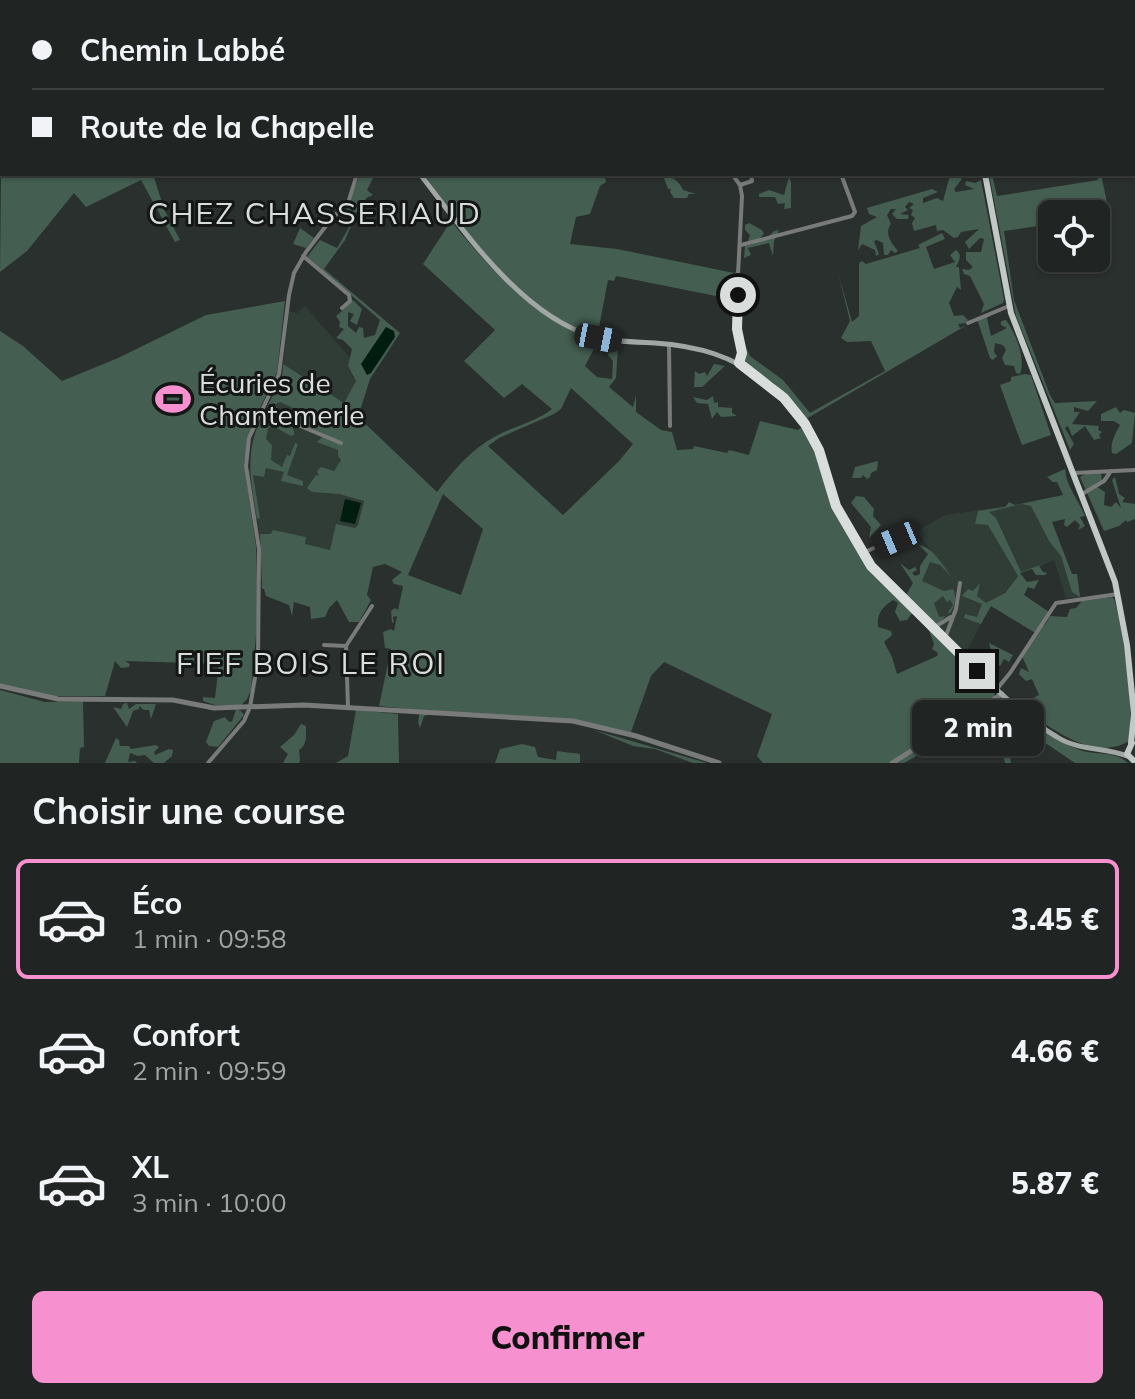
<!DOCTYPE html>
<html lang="fr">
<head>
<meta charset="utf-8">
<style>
  :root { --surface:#202422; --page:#2d302f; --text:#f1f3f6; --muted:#a2a4a5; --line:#3d4140; --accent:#f690cf }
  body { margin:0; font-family:Mulish,sans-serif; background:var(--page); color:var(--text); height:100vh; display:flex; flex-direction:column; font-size:30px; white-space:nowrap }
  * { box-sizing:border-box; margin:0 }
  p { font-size:26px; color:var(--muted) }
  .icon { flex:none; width:44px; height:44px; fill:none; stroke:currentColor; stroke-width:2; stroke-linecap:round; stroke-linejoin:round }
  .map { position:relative; height:763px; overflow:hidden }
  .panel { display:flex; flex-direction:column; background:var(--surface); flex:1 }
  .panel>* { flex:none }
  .guide { position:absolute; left:0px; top:0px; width:1136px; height:176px; box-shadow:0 2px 6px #0004,0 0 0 2px var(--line); display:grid; align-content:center; height:176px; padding:0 32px; background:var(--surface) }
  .tools { position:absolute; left:1038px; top:200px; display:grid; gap:16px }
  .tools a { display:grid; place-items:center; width:72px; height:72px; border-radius:12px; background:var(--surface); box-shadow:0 2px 6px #0004,0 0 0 2px var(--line); font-size:40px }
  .end { position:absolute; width:36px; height:36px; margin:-18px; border:10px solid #d9dddb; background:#111; box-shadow:0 0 0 4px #111 }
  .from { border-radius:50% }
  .bubble { position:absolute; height:56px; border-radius:12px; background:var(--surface); box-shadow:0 2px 6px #0004,0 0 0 2px var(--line); font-size:26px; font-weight:800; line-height:56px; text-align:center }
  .car { position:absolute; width:24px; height:48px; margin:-24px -12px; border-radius:10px; box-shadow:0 0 6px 2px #0007; background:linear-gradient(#222 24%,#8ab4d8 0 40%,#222 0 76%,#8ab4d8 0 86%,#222 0) }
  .guide b { display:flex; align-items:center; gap:28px; height:76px; font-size:30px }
  .guide b+b { border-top:2px solid var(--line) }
  .guide i { width:20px; height:20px; background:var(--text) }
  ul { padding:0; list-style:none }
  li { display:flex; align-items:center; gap:24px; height:120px; margin:0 16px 12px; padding:0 16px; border:4px solid transparent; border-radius:12px }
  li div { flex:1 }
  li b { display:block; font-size:30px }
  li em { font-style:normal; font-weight:800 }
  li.current { border-color:var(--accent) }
  li>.icon { width:72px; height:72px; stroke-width:1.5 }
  h2 { padding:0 32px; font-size:36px; line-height:96px }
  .cta { display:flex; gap:16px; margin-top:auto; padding:16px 32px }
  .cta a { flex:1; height:92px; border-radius:12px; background:var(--accent); color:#111; font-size:32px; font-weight:800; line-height:92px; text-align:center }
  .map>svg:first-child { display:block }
  .built { fill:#303c36 }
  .green { fill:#445e51; fill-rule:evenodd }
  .water { fill:#001d10 }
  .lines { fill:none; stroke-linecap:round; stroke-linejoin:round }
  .minor { stroke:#787b79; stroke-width:4 }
  .tertiary { stroke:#787b79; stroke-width:5 }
  .secondary { stroke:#a1a7a4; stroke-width:5 }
  .primary { stroke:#c1c8c5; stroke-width:6 }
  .route { stroke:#d9dddb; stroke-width:10 }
  .labels { text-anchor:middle; stroke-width:6; stroke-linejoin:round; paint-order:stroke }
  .poi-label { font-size:28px; fill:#d9dddb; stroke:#141716; text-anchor:start }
  .neighbourhood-label { font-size:30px; letter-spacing:2px; fill:#d9dddb; stroke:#141716 }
</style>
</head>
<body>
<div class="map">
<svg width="1135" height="763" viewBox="0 0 1135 763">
  <rect width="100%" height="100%" fill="#2a302d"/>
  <path class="built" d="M 305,306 L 352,360 L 348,367 L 356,381 L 345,404 L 441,496 L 434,509 L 385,564 L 260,536 L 249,472 L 256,431 L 282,377 L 289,311 L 297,313 Z
    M 1034,502 L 1051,522 L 1072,574 L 1077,574 L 1080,597 L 1066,598 L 1054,560 L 1020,573 L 993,608 L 990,606 L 965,655 L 907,599 L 931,551 L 917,531 L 945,515 Z"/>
  <path class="green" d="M 76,0 L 236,0 L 238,2 L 74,2 Z
    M 251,0 L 428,0 L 250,2 Z
    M 441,0 L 563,0 L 440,2 Z
    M 2,80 L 2,174 L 153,174 L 164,209 L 180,240 L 175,242 L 141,180 L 86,207 L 74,193 L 27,251 L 0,272 Z
    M 360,174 L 375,174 L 367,190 L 373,195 L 366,198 L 364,207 L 355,213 L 346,210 Z
    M 424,174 L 604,174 L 606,182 L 600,186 L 590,214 L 576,217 L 570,244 L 617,249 L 734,273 L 736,272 L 740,237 L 736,300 L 616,276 L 614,281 L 608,280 L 598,333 L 612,337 C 532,328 468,234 424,174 Z
    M 658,174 C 668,174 679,180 683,190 L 696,194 L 689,194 L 687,198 L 674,198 L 670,192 L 671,189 L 668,189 L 664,178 Z
    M 954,174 L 962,179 L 954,189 L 956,192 L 974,189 L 965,185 L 966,181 L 975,183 L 981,180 L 1004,299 L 1003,303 L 981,313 L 984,304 L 970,276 L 964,274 L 962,269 L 969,270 L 973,267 L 966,260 L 966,252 L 981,252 L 984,239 L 980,238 L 969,249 L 965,242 L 979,229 L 961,232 L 958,237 L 954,238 L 943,230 L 937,231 L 936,225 L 914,231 L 912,223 L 915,218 L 911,215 L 913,210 L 909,208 L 914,204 L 909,202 L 905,207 L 908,210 L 900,214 L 909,215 L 908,219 L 897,219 L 892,214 L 896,209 L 891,209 L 887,215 L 891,224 C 884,233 891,243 898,251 L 895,253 L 891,250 L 888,255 L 884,255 L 883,243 L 877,240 L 874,241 L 879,254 L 876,256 L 875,250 L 862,244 L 858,250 L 861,226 L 877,217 L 869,214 L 867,208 L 932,189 L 938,192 L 923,198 L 923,203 L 937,198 L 943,201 L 949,179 Z
    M 989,174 L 992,174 L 997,196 L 1098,180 L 1097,174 L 1101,174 L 1110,217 L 1096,219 L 1096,214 L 1052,214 L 1052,224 L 1004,231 L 1014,300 L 1050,395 L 1055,403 L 1097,401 L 1088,411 L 1074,407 L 1074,412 L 1080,412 L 1072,424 L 1099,426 L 1098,430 L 1102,432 L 1099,435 L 1101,438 L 1094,440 L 1085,426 L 1072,436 L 1068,426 L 1065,428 L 1074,444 L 1070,450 L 1016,316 Z
    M 789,177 L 791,182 L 791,208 L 784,209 L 785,203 L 778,204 L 775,197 L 759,197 L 759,194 L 769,190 L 784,195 Z
    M 355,217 L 345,240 L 324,269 L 400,333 L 370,379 L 358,417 L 437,492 C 453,471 471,449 496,436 C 514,426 536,422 552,409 L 522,384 L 504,398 L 464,361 L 495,330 L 423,264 L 451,221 C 490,269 537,322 598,341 L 585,366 L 597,377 L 612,379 L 613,361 L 608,355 L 612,345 L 618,346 L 616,378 L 609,387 L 633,407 L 636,396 L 636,412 L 661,430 L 672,432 L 677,450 L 693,449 L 694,446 L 727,453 L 729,450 L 749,455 L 760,421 L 798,430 L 803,426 L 824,472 L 836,514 L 872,572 L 913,612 L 907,620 L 900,621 L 895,612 L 898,603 L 893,600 C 882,608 877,612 878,627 L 891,631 L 892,635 L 884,642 L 892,657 L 897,674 L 937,656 L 938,653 L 932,649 L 934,644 L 928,628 L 994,691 L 995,697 L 988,705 L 996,706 L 1004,700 C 1030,716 1050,740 1080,750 C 1097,756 1114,750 1128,763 L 1075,763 L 1044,742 L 1010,755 L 1011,763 L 1005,763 L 997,727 L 993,725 L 988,715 L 904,763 L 763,763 L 757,756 L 772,714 L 664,662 L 651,676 L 631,732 L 651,739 L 564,719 L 435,713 L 424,716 L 420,728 L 418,722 L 420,710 L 379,706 L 391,649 L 385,648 L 383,632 L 391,629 L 394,631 L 397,616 L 393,617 L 394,622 L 392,623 L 391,611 L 395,608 L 398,610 L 403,586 L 394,584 L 392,580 L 402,572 L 385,564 L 373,567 L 367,595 L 371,600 L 359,622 L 349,622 L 337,600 L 329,608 L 325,617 L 311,619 L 310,607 L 294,602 L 292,616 L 289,605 L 266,596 L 264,589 L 262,589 L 260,534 L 271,534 L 273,530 L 306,537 L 305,544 L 330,550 L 336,524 L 355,528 L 358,525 L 364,501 L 339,494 L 312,492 L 307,488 L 316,475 L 319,476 L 317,471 L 321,467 L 334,471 L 341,460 L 338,456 L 338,450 L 317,442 L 324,435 L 294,421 L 295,409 L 280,402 L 276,404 L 277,409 L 291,415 L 289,419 L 267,407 L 282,377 L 283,364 L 344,403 L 356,381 L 348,366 L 352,349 L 343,340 L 336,338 L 344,329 L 339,327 L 340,322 L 336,316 L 343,310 L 345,303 L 353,300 L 362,309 L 357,325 L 350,321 L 354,314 L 348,312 L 348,326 L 356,333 L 359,327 L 363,328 L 364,338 L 375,335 L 380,320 L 307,257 L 320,240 L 337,248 ZM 571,388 L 633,444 L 619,461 L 563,515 L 488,446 L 499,438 L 554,414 L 561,409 ZM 443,494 L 483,529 L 461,595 L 408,575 Z
    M 749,223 L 762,230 L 764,234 L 760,238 L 767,238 L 774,231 L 779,230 L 774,241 L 773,256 L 769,243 L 748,248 L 751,255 L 744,258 L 745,246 L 753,244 L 748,241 L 750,235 L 745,230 L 745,225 Z
    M 300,228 L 314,238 L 306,248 L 293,244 Z
    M 942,233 L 945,239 L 926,247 L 934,269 L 955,262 L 950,255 L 956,250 C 963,255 959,261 956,267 L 959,267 L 961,290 L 957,287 L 949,303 L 954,316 L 963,315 L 968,320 L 966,323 L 958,324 L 960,328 L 967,325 L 806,419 L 774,383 L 745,364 L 740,334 L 750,356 L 783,380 L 810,413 L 885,371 L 871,341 L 847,342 L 841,338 L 850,321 L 838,273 L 852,322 L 859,316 L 859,263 L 862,261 L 866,264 L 920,248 L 918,245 Z
    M 285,301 L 277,372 L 252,425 L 244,464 L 256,546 L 257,578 L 258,614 L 251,690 L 247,699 L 241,705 L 215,705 L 203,701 L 203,697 L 215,698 L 219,664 L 125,661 L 130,664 L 129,667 L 121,668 L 115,661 L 105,696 L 49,696 L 0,684 L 0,331 L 23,346 L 62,381 L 118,358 L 206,315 Z
    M 994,313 L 987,318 L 991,336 L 1007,328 L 1001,325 L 1001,321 L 1006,320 C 1016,334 1026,358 1020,374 L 1016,373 L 1014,366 L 1005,365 L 1002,358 L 1006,350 L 1003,345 L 995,343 L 994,352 L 997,356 L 993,360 L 990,358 L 977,319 Z
    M 714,364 L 725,366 L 702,387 L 694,387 L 695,371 L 699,374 L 705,372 L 707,376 Z
    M 1025,374 L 1031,375 L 1051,435 L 1022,445 C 1014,424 1007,405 1000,385 L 1011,381 L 1011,377 Z
    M 713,396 L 714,403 L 718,402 L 718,407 L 732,408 L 732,413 L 737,416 L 721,417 L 717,412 L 712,419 L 708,404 L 697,403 L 693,397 L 707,400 Z
    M 1116,407 L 1120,413 L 1124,410 L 1135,413 L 1132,443 L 1116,454 L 1112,453 C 1110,443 1115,434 1120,425 L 1114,421 L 1101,421 L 1101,414 Z
    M 264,414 C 275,418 296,421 294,435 L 291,436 L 273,426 L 268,428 L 266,439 L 272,445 L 271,460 L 282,467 L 287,455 L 290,456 L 295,443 L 298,444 L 287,475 L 303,481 L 303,486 L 281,481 L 284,472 L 266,468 L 264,477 L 253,475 L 260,518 L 257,519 C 251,482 243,449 264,414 Z
    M 878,461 L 877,470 L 871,473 L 870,477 L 867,479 L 863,475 L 861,478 L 852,478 L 855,467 Z
    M 1065,469 C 1066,486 1078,499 1085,516 L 1080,517 L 1085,526 L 1078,530 L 1080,525 L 1075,520 L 1067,527 L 1064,525 L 1065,519 L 1052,522 L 1072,574 L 1077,574 L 1080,597 L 1072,592 L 1061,556 L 1049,541 L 1031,506 L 1021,504 L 989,512 L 996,518 L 1021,572 L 1051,561 L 1039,566 L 1043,572 L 1047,573 L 1045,575 L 1036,575 L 1032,569 L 1020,573 L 1027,582 L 1039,580 L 1034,589 L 1028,587 L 1024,595 L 1049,612 L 1044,627 L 1050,616 L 1067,617 L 1070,609 L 1076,608 L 1082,601 L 1112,597 L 1114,599 C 1124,632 1134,707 1129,741 C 1093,763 1047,726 1020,705 L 1039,695 L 1032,679 L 1026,681 L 1019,674 L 1021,668 L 1029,672 L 1022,656 L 1037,634 L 991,606 L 981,624 L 964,618 L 965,614 L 977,617 L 982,604 L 962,596 L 968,589 L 973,591 L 980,583 L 977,596 L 986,603 L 1005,593 L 1018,576 L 988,525 L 975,524 L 978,511 L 1005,507 L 1009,502 L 1015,505 L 1063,495 L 1057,482 L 1053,482 L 1047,477 Z
    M 1087,473 L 1101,473 L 1102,480 L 1094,485 L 1105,492 L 1104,505 L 1111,507 L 1116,502 L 1121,508 L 1112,480 L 1115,477 L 1119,494 L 1125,498 L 1122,502 L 1135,504 L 1135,519 L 1127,522 L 1126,520 L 1119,526 L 1104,531 L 1080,477 Z
    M 856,496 L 864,497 L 874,509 L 873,516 L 881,525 L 869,538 L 871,527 L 851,503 Z
    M 919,545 C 934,548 943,566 952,577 L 940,565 L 930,562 L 922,581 L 944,591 L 953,589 C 957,597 955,607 950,613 L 948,612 L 953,605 L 950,600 L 947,602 L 943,596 L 934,603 L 939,617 L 946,616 L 936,625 L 925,618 L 906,595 L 913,583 L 900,563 L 909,570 L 915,567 L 917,570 L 912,573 L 915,576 L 920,574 L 920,566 L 928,554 Z
    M 989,643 L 1013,655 L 1009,662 L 1004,659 L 1000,666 L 990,659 L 994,651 L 991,650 Z
    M 0,690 L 45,702 L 83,701 L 84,747 L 80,748 L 79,763 L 0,763 Z
    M 127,703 L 129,709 L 136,704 L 156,704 L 151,719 L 149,710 L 144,710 L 139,706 L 139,709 L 133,711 L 127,727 L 113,707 L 121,709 L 123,704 Z
    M 236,709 L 241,711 L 244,715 L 218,747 L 209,746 L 206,742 L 214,721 L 225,717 L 228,721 L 232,722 Z
    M 356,710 L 398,714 L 399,763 L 336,763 L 348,756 Z
    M 301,724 L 306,726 C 306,737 307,745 299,750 L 300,760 L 299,763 L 283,763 L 288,754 L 280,747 L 294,735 Z
    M 594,730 L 707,763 L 693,763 L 655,749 L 633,746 Z
    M 116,738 L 119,740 L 120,746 L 129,746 L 131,749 L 156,745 L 159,747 L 154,752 L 155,755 L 169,749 L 173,750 L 172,756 L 164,763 L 154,763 L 145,755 L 138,756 L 130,753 L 128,762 L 135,761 L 137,763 L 105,763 Z
    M 522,744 L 535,747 L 538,757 L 556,760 L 557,751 L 580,754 L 580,763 L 495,763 L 500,749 Z"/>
  <path class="water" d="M 386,327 L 394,331 L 395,337 L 371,373 L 367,375 L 361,364 Z
    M 345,499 L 361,503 L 355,524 L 340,521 Z"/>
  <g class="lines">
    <path class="minor" d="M 703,2 L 704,0
      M 1134,72 L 1135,73
      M 1134,80 L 1135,78
      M 1134,86 L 1135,87
      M 732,174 L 740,185 L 742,196 L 736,314 L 742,353 L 739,363
      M 740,185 L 752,181 L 751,174
      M 741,245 L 852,216 L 855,212 L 841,174
      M 303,256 L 349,295 L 350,301 L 342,308
      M 968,323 L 1009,306
      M 669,344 L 670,426
      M 262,410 L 341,443
      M 1074,473 L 1135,470
      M 1082,494 L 1104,481 L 1111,471
      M 863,553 L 915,529
      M 933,628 L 951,617
      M 945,638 L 956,609 L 960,583
      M 324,645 L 346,646
      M 997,689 L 1010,673 L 1056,603 L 1118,594
      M 348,707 L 346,646 L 372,606
      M 208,763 L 244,721 L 250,707 L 258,660 L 259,549 L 246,466 L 249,438 L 279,374 L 289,295 L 294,273 L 306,252 L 332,218 L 348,203 L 357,174"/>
    <path class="tertiary" d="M 0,686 L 58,699 L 173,700 L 214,708 L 304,705 L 573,721 L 636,736 L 719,763
      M 892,763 L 1002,694"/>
    <path class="secondary" d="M 240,0 L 241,2
      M 420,174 C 464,231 522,317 595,337 C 615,342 635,342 655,343 C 698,346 734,356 767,383 C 789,400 808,423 819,450 C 827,472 831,497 842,518 C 871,574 912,608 956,651 C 988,681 1020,715 1057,737 C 1079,751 1104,747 1127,756"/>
    <path class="primary" d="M 902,0 L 904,2
      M 985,174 L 1011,313 L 1115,582 L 1127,645 L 1134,714 L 1131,743
      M 1132,743 L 1127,754 L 1135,762"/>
  </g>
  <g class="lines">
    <path class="route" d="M 738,295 L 737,329 L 742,353 L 739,363 L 784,398 L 805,424 L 819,450 L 836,506 L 871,566 L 977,671"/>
  </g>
  <defs>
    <g id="stadium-bare" transform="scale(2.76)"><path d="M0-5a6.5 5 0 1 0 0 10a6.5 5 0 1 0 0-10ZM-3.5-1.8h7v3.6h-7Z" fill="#f690cf" stroke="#141716" stroke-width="2.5" paint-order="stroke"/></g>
  </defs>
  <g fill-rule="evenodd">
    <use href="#stadium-bare" x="173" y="399"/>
  </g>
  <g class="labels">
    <g class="poi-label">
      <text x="199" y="393">Écuries de<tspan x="199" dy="32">Chantemerle</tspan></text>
    </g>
    <g class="neighbourhood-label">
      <text x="315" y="224">CHEZ CHASSERIAUD</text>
      <text x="311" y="674">FIEF BOIS LE ROI</text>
    </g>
  </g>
</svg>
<div class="tools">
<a><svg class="icon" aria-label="locate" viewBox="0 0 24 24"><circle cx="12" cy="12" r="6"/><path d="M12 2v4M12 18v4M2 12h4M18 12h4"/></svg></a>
</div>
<i class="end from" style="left:738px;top:295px"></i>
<i class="end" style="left:977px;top:671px"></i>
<div class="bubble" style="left:912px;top:700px;width:132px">2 min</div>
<i class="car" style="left:598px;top:338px;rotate:101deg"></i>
<i class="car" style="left:897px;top:539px;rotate:247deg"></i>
<div class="guide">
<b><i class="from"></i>Chemin Labbé</b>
<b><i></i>Route de la Chapelle</b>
</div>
</div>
<section class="panel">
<h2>Choisir une course</h2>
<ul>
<li class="current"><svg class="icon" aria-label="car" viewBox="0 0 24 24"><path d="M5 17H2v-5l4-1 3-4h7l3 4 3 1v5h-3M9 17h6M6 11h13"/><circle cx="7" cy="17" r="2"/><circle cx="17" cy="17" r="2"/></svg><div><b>Éco</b><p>1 min · 09:58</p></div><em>3.45 €</em></li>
<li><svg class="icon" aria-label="car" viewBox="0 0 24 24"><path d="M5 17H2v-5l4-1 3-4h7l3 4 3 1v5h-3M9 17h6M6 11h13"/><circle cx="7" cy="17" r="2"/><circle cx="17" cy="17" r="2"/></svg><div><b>Confort</b><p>2 min · 09:59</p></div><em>4.66 €</em></li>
<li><svg class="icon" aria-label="car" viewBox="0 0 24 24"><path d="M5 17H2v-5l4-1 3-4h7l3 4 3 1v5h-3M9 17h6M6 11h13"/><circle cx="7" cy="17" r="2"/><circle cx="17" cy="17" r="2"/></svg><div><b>XL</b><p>3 min · 10:00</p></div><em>5.87 €</em></li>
</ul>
<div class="cta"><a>Confirmer</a></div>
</section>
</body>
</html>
